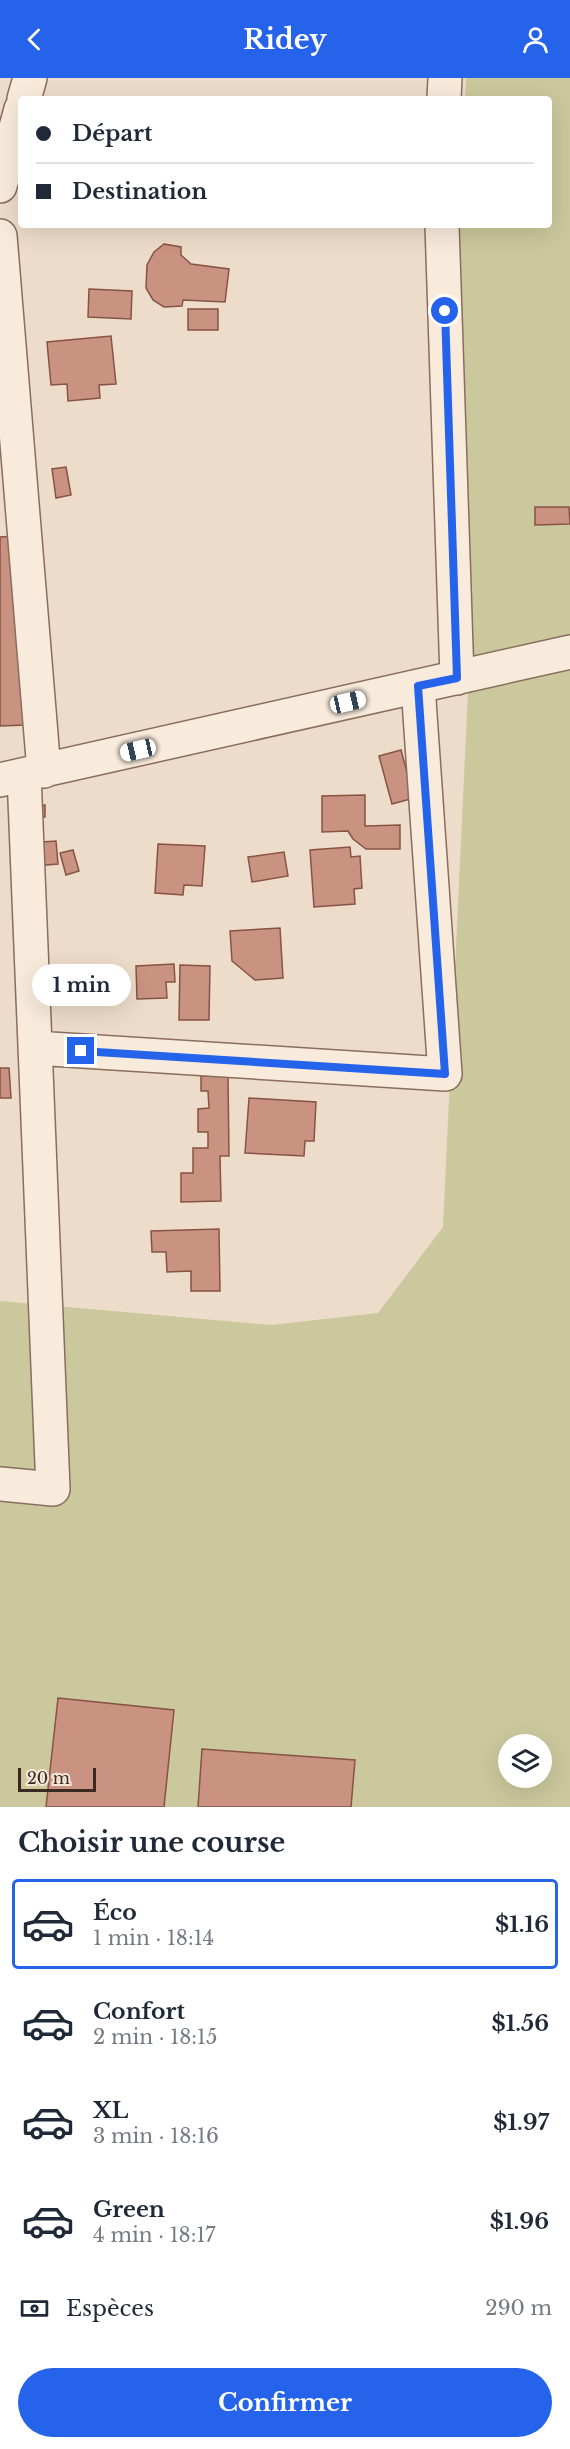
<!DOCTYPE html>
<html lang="fr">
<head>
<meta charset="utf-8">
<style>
  :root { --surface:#fff; --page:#f2f2f3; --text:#1f2937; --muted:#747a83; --line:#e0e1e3; --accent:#2563eb }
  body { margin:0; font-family:"Libre Baskerville",serif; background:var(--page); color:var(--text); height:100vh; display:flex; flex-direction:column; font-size:22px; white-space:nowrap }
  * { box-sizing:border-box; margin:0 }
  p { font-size:20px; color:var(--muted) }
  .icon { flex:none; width:33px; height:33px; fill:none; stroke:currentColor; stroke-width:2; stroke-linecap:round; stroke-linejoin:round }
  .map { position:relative; height:1729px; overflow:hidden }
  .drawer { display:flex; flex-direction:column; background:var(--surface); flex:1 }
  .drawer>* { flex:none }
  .hud { position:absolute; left:18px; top:18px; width:534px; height:132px; border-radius:6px; box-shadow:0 6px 24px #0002; display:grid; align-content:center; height:132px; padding:0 18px; background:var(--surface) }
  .tools { position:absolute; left:498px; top:1656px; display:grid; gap:12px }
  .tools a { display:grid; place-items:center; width:54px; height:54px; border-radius:50%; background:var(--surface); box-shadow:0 6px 24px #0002; font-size:30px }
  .scale { position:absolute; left:18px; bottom:15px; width:78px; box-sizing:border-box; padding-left:6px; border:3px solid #3a2921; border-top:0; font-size:16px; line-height:21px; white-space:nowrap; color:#3a2921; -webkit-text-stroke:4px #f5e7d8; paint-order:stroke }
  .end { position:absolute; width:27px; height:27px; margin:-14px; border:8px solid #2563eb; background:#fff; box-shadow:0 0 0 3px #fff }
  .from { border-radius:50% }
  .bubble { position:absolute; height:42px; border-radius:21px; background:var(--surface); box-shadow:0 6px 24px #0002; font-size:20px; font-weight:800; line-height:42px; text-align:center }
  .car { position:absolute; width:18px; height:36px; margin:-18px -9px; border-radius:8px; box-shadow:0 0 4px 2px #0007; background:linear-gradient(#fff 24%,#345 0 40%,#fff 0 76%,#345 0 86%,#fff 0) }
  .hud b { display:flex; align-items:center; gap:21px; height:57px; font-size:22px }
  .hud b+b { border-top:2px solid var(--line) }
  .hud i { width:15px; height:15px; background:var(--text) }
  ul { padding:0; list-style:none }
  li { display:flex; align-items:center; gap:18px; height:90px; margin:0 12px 9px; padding:0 6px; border:3px solid transparent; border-radius:6px }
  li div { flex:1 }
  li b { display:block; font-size:22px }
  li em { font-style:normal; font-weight:800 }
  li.active { border-color:var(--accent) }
  li>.icon { width:54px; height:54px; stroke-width:1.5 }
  h2 { padding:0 18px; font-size:27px; line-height:72px }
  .pay { display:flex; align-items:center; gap:15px; height:66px; padding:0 18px; font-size:22px }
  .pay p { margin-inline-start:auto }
  .primary-button { display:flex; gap:12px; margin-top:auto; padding:12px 18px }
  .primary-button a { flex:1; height:69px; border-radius:36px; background:var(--accent); color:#fff; font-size:24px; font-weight:800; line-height:69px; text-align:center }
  header { display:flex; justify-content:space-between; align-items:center; height:78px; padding:0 18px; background:var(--accent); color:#fff; font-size:27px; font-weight:800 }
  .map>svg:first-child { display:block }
  .green { fill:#cbc89d; fill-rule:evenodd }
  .building { fill:#ca9280; stroke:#875345; stroke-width:1.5 }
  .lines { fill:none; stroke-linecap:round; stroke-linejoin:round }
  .minor-casing { stroke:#896d5e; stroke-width:36 }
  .minor { stroke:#f8ebdc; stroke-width:33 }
  .route { stroke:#2563eb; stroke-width:8 }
</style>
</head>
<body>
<header><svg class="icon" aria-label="back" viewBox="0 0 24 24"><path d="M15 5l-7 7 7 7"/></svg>Ridey<svg class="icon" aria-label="person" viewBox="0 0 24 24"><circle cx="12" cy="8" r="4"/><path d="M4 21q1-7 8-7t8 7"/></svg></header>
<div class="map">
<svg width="570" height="1729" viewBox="0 0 570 1729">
  <rect width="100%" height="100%" fill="#eddcc9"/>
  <path class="green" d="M 466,0 L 570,0 L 570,1729 L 0,1729 L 0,1223 L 271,1247 L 378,1235 L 443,1149 L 468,613 L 460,147 L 549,147 L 549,21 L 465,21 ZM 508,1666 L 542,1666 L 542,1700 L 508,1700 Z"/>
  <path class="building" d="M 164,166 L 181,169 L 181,177 L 191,186 L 229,191 L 225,224 L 183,222 L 182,228 L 164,229 L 153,222 L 146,210 L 147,187 L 154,174 Z
    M 89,211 L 132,213 L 131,241 L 88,239 Z
    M 188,231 L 218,231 L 218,252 L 188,252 Z
    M 111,258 L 116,306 L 99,307 L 100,320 L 68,323 L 67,306 L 51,307 L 47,264 Z
    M 66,389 L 71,417 L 56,420 L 52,391 Z
    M 535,429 L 569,429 L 570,446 L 535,447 Z
    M 15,458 L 24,647 L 0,648 L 0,459 Z
    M 401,672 L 414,720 L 392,726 L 379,678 Z
    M 365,717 L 365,748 L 400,747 L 400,771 L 366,771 L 353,761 L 348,753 L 322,754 L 322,718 Z
    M 45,727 L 45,739 L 31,739 L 30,728 Z
    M 56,763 L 58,786 L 21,789 L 42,764 Z
    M 158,766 L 205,768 L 202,808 L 184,807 L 183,817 L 155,815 Z
    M 350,769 L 351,779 L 360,778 L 362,810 L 354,811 L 355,826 L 314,829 L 310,772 Z
    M 73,772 L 79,793 L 66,797 L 60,775 Z
    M 284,774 L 288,798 L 252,804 L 248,779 Z
    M 280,850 L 283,900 L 255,902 L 232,883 L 230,853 Z
    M 174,886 L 175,904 L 166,904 L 167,920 L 137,921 L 136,888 Z
    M 180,887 L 210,888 L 209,942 L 179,942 Z
    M 0,990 L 9,990 L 11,1020 L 0,1020 Z
    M 228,997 L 229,1078 L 220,1078 L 221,1123 L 181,1124 L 181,1095 L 193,1095 L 193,1070 L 208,1070 L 208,1054 L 198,1054 L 198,1031 L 209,1030 L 208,1013 L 201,1013 L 201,998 Z
    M 249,1020 L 316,1024 L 314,1063 L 305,1063 L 304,1078 L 245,1075 Z
    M 219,1151 L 220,1213 L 191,1213 L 191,1193 L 167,1194 L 166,1174 L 152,1174 L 151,1153 Z
    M 58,1620 L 174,1632 L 164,1729 L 46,1729 Z
    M 202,1671 L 355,1682 L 351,1729 L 198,1729 Z"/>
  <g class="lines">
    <g class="minor-casing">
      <path id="minor" d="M 24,21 L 30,0
        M 444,21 L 445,0
        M 0,108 L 21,31
        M 442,147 L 457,600
        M 0,158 L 44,693
        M 0,702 L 570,574
        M 35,970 L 445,996 L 418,608
        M 0,1406 L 53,1411 L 24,697"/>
    </g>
    <use href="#minor" class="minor"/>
  </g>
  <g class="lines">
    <path class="route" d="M 81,973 L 445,996 L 418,608 L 457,600 L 445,233"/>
  </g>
</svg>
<div class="tools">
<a><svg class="icon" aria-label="layers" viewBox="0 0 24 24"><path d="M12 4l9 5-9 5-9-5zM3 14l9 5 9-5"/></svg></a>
</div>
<div class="scale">20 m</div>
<i class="end from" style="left:445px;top:233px"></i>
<i class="end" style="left:81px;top:973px"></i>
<div class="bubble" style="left:32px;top:886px;width:99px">1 min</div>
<i class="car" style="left:348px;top:624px;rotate:77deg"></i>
<i class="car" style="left:138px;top:672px;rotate:257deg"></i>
<div class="hud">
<b><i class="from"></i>Départ</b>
<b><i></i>Destination</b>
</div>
</div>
<section class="drawer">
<h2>Choisir une course</h2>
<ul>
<li class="active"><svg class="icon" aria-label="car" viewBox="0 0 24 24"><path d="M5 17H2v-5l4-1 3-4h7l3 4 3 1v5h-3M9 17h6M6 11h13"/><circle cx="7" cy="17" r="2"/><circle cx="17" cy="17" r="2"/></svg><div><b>Éco</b><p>1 min · 18:14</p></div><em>$1.16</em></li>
<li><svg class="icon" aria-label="car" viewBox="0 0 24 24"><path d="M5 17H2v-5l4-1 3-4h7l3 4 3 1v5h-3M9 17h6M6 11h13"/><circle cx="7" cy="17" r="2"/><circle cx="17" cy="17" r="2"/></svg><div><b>Confort</b><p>2 min · 18:15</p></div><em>$1.56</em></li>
<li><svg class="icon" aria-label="car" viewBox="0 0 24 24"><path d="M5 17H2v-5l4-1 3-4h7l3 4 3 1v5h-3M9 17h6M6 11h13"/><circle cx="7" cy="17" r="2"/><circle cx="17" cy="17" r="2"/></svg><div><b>XL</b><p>3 min · 18:16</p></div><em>$1.97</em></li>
<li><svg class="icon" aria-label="car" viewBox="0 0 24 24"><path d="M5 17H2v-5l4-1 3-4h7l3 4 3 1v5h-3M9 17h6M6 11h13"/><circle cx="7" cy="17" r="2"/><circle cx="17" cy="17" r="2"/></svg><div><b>Green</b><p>4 min · 18:17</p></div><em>$1.96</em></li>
</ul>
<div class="pay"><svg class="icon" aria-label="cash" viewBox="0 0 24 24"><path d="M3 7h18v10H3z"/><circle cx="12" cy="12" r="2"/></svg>Espèces<p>290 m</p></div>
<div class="primary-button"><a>Confirmer</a></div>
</section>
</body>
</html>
